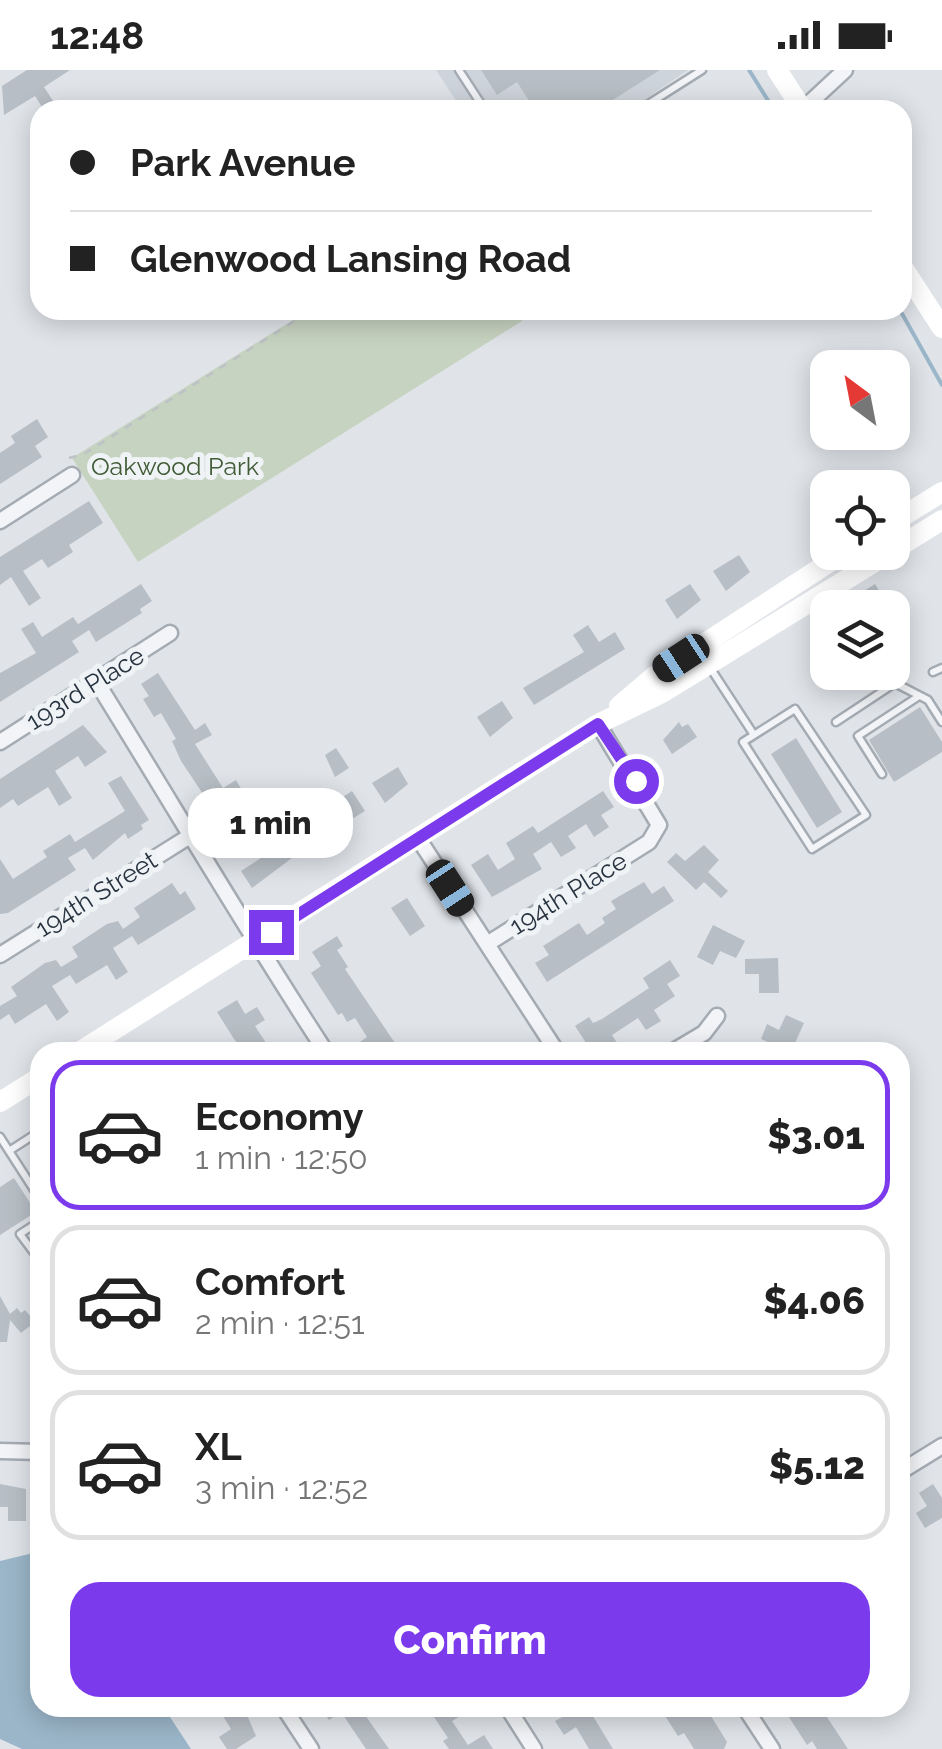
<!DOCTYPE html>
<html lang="en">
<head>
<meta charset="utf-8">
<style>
  :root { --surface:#fff; --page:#f2f2f2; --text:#222; --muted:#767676; --line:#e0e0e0; --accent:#7c3aed }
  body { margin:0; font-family:Raleway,sans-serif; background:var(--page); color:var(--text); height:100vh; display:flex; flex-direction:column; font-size:38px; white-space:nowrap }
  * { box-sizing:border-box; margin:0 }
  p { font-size:32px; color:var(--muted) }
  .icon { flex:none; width:55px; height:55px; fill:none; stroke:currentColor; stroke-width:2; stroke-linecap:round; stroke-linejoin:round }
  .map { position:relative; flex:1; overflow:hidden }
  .details { position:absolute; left:30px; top:972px; width:880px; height:675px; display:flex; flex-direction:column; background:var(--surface); border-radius:30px; box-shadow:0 5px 25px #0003 }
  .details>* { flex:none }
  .top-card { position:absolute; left:30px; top:30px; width:882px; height:220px; border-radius:30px; box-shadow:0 5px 25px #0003; display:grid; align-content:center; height:220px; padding:0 40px; background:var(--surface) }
  .needle { width:65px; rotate:328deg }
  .tools { position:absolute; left:810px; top:280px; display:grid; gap:20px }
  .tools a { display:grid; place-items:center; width:100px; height:100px; border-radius:20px; background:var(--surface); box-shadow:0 5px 25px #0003; font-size:50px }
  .end { position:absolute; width:45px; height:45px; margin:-22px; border:12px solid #7c3aed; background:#fff; box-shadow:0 0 0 5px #fff }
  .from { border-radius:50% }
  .bubble { position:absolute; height:70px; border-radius:30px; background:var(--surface); box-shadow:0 5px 25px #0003; font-size:32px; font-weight:800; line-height:70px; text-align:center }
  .car { position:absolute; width:30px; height:60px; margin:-30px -15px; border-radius:12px; box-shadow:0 0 8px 2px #0007; background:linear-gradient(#222 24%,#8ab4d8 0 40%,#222 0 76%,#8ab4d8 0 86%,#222 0) }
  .top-card b { display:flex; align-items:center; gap:35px; height:95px; font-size:38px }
  .top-card b+b { border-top:2px solid var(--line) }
  .top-card i { width:25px; height:25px; background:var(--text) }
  ul { padding:18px 0 0; list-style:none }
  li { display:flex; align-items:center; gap:30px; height:150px; margin:0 20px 15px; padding:0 20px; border:5px solid var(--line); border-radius:30px }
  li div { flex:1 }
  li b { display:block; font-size:38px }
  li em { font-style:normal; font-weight:800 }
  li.current { border-color:var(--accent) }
  li>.icon { width:90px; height:90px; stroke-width:1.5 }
  .button { display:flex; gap:20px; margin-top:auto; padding:20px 40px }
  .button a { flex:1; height:115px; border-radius:30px; background:var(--accent); color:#fff; font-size:40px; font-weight:800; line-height:115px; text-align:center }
  .status { display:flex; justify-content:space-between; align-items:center; height:70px; padding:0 50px; background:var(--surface); direction:ltr }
  .status svg { height:28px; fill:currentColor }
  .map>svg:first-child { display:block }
  .built { fill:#ced4db }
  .green { fill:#c7d3c1 }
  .water { fill:#9bb6c9 }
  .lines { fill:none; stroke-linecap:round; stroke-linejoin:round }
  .stream { stroke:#9bb6c9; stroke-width:4 }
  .building { fill:#b7bec5 }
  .lane-casing { stroke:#a5abb3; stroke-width:11 }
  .street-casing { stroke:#a5abb3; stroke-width:19 }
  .path { stroke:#bdc2c7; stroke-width:2.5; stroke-dasharray:8 8; stroke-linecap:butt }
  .lane { stroke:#f2f4f7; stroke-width:6 }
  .street { stroke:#f2f4f7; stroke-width:14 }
  .secondary { stroke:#fff; stroke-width:20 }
  .route { stroke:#7c3aed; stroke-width:12 }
  .labels { text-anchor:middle; stroke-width:10; stroke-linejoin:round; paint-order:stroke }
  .park-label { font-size:25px; fill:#415c36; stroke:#eff3f6 }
  .street-label { font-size:25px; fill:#283340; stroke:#eff3f6 }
</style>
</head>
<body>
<div class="status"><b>12:48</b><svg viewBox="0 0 49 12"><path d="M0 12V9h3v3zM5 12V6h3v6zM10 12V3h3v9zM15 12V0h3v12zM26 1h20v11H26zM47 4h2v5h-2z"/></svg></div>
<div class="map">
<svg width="942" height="1679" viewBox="0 0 942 1679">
  <rect width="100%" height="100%" fill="#e0e4e9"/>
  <path class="built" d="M 436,0 L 688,0 L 629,40 L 462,40 Z"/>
  <path class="green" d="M 309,240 L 515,240 L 522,251 L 138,492 L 72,388 Z"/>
  <path class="water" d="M 29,1484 L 40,1485 L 40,1638 L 164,1638 L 191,1679 L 22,1679 L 0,1669 L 0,1491 Z"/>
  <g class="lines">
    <path class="stream" d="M 749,0 L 774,40
      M 900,240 L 942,315"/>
  </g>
  <path class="building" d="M 27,0 L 70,0 L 44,17 L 59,40 L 44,40 L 35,26 L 4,45 L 2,16 Z
    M 481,0 L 660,0 L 597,40 L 535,40 L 517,12 L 497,25 Z
    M 37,349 L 48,367 L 35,376 L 42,387 L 0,414 L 0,383 L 15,373 L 11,366 Z
    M 89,431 L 103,453 L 69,475 L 73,482 L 48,498 L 42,489 L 23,501 L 41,528 L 29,536 L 11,507 L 0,515 L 0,487 Z
    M 739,485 L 750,502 L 726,521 L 713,501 Z
    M 141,514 L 152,531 L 140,539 L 142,543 L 96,572 L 89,560 L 72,571 L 79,582 L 0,632 L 0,603 L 36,583 L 21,559 L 33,552 L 42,567 L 73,547 L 78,554 Z
    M 690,514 L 701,530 L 677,549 L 665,530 Z
    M 875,514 L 890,538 L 855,538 L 850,530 Z
    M 588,555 L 599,572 L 615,562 L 625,579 L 534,635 L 523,618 L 584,582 L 573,565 Z
    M 158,603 L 195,660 L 205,653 L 212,665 L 195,674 L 223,718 L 236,710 L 277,780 L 284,776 L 292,788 L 252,818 L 241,801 L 261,788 L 249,770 L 238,777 L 230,763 L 240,757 L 227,735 L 215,742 L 181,691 L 172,671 L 176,669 L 161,643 L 154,647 L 143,629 L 149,626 L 141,614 Z
    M 502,631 L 513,648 L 490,667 L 477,647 Z
    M 920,637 L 942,672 L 942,682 L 894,712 L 869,670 Z
    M 679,652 L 682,657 L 688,654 L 697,667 L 672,684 L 663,670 Z
    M 83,655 L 107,682 L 85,697 L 78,686 L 55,701 L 72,728 L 59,736 L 48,717 L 18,736 L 13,729 L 0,738 L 0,709 Z
    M 796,668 L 842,742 L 817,758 L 771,684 Z
    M 336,678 L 349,698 L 335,707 L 325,685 Z
    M 398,697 L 408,714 L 385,733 L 372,713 Z
    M 121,706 L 149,750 L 141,755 L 143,759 L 128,769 L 125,763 L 93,790 L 85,778 L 68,788 L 76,800 L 8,843 L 0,844 L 0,789 L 13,809 L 47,787 L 43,781 L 70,764 L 75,772 L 125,741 L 108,713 Z
    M 352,721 L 365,741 L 342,755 L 329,736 Z
    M 603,721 L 614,737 L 601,745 L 609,757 L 594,767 L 586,754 L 568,766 L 576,778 L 561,787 L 551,772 L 533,784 L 542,799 L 492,827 L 471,795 L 488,784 L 498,800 L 515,789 L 506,773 L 533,756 L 538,763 Z
    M 704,775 L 719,790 L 708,802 L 728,821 L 721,828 L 704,812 L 696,820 L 667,792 L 676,783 L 685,791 Z
    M 644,812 L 652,824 L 664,816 L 674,831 L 547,912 L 535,893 L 549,885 L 543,876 L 579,853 L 587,865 L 605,853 L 602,848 L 616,839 L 611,831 Z
    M 172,813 L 180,825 L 185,821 L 196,839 L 138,875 L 132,866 L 113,878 L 128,902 L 116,910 L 107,895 L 76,914 L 70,905 L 52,916 L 69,942 L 57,951 L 46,934 L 15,954 L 9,944 L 0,950 L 0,936 L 17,926 L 11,917 L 45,893 L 56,890 L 61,897 L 78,887 L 72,877 L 107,854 L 118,851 L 123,859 L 140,847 L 134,838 Z
    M 407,828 L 425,856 L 410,866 L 391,838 Z
    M 713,855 L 745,871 L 736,888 L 720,881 L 713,895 L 697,887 Z
    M 337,866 L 343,876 L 337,880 L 348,897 L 345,899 L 401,982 L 362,982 L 357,974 L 367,967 L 355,948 L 347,952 L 342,943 L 338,945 L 311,903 L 321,896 L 312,882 Z
    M 778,888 L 779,923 L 759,923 L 759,904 L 745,904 L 745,889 Z
    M 670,890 L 680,906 L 667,914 L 675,926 L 654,940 L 661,951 L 646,960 L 638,948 L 612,965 L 619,976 L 610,982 L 592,982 L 575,956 L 589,947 L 593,953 L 602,949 L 649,918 L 643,908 Z
    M 237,930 L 245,944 L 257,937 L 265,950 L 255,956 L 272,982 L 245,982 L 234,969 L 217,942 Z
    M 786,945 L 804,953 L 791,982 L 761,969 L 767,954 L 779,960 Z
    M 14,1108 L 36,1142 L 0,1165 L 0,1117 Z
    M 0,1226 L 10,1244 L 17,1238 L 21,1243 L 25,1240 L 35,1252 L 21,1263 L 10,1250 L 7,1272 L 0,1272 Z
    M 0,1414 L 26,1419 L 26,1451 L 8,1451 L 8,1437 L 0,1437 Z
    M 933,1414 L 942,1428 L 942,1448 L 925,1458 L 916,1443 L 927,1436 L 919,1423 Z
    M 218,1638 L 244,1638 L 256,1666 L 236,1679 L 227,1679 L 219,1667 L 231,1659 Z
    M 321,1638 L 360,1638 L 389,1679 L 366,1679 L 341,1642 L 329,1650 Z
    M 428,1638 L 474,1638 L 452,1651 L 468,1675 L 484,1665 L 493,1679 L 449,1679 L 443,1671 L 448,1668 Z
    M 580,1638 L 588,1638 L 613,1679 L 589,1679 L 576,1657 L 564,1665 L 555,1651 Z
    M 660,1638 L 706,1638 L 727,1672 L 724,1679 L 694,1679 L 684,1663 L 678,1666 Z
    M 783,1638 L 821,1638 L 848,1679 L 817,1679 L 812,1671 L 807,1675 Z"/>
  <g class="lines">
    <g class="lane-casing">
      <path id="lane" d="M 459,0 L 485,40
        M 639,40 L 702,0
        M 837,522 L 847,538
        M 711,599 L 754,665 L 795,639 L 866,745 L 812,779 L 743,672 L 754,665
        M 889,602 L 895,613
        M 933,602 L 942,598
        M 836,652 L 895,613 L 928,630 L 942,652
        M 882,704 L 858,666 L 919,626
        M 0,1067 L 40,1129
        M 9,1081 L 40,1061
        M 40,1151 L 20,1164 L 40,1191"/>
    </g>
    <g class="street-casing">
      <path id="street" d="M 803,39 L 845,0
        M 0,451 L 72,405
        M 96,611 C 173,735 246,860 326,982
        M 0,672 L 170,563
        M 418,768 L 557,982
        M 487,874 L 649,772 L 659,755 L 598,654
        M 0,885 L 193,764
        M 672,982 L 704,963 L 717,946
        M 0,1381 L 40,1382
        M 900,1402 L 942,1376
        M 284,1638 L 311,1679
        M 508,1638 L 534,1679
        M 745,1638 L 772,1679"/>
    </g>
    <path class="path" d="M 69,388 L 84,384 L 312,240"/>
    <use href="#lane" class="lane"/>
    <use href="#street" class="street"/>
    <path class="secondary" d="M 777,0 L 803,40
      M 902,196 L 942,258
      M 892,453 L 942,422
      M 892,481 L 942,450
      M 619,636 L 653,607 L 845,482
      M 79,982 L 598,654 L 662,623 L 891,482
      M 0,1032 L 40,1007"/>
  </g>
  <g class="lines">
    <path class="route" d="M 271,862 L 598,654 L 636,711"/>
  </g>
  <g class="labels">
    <g class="park-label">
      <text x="175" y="405">Oakwood Park</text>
    </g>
    <g class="street-label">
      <text transform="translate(85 618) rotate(-32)" y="9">193rd Place</text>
      <text transform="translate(568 823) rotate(-32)" y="9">194th Place</text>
      <text transform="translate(96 824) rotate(-32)" y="9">194th Street</text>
    </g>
  </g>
</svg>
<div class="tools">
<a><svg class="needle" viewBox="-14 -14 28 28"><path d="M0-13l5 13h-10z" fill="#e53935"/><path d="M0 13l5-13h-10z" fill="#767676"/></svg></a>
<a><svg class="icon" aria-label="locate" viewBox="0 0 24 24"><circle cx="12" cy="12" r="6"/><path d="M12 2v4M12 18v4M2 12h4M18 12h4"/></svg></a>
<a><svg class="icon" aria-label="layers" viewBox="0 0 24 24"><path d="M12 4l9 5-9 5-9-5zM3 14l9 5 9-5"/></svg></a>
</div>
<i class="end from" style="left:636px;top:711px"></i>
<i class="end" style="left:271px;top:862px"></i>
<div class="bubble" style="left:188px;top:718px;width:165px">1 min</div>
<i class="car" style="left:681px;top:588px;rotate:237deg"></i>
<i class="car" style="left:450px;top:818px;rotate:147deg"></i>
<div class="top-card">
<b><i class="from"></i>Park Avenue</b>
<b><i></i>Glenwood Lansing Road</b>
</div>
<section class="details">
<ul>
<li class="current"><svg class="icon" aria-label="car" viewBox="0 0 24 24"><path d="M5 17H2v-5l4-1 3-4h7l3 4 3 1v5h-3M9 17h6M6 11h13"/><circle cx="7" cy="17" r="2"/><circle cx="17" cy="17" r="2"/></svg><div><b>Economy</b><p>1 min · 12:50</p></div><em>$3.01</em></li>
<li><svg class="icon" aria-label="car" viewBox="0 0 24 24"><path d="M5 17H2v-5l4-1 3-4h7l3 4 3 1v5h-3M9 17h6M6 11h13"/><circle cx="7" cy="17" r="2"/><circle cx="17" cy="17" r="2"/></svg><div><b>Comfort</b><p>2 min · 12:51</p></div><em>$4.06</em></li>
<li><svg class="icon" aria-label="car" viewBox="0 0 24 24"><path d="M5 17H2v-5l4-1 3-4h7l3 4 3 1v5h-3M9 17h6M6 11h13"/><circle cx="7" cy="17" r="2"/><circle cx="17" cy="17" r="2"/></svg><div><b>XL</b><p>3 min · 12:52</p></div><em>$5.12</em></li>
</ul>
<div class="button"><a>Confirm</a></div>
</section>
</div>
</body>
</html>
